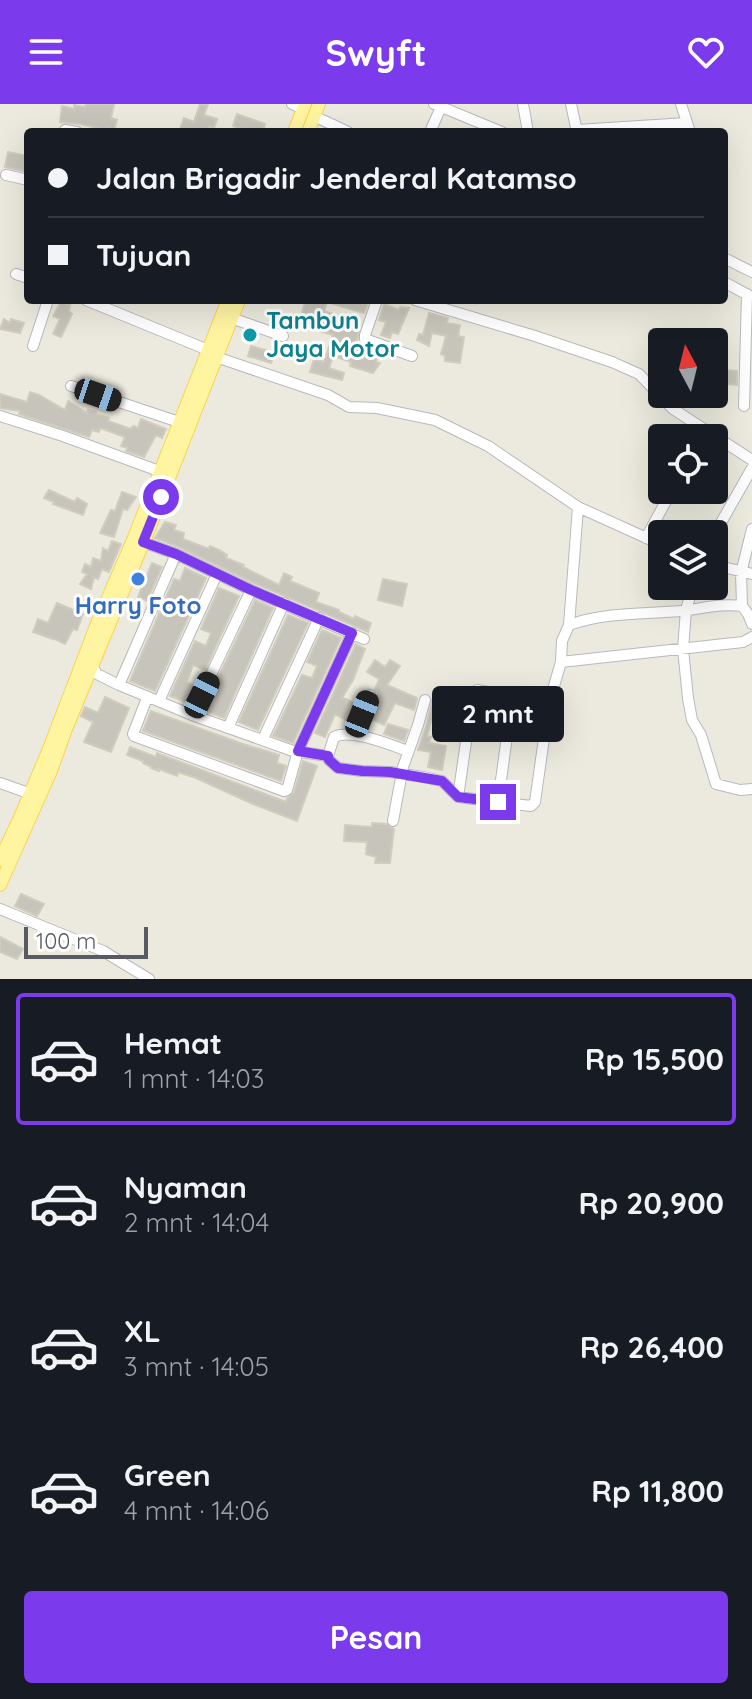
<!DOCTYPE html>
<html lang="id">
<head>
<meta charset="utf-8">
<style>
  :root { --surface:#171b24; --page:#242831; --text:#f1f3f6; --muted:#9ea1a6; --line:#363941; --accent:#7c3aed }
  body { margin:0; font-family:Quicksand,sans-serif; background:var(--page); color:var(--text); height:100vh; display:flex; flex-direction:column; font-size:30px; white-space:nowrap }
  * { box-sizing:border-box; margin:0 }
  p { font-size:26px; color:var(--muted) }
  .icon { flex:none; width:44px; height:44px; fill:none; stroke:currentColor; stroke-width:2; stroke-linecap:round; stroke-linejoin:round }
  .map { position:relative; height:875px; overflow:hidden }
  .sheet { display:flex; flex-direction:column; background:var(--surface); flex:1 }
  .sheet>* { flex:none }
  .banner { position:absolute; left:24px; top:24px; width:704px; height:176px; border-radius:8px; box-shadow:0 8px 32px #0002; display:grid; align-content:center; height:176px; padding:0 24px; background:var(--surface) }
  .needle { width:52px; rotate:353deg }
  .tools { position:absolute; left:648px; top:224px; display:grid; gap:16px }
  .tools a { display:grid; place-items:center; width:80px; height:80px; border-radius:8px; background:var(--surface); box-shadow:0 8px 32px #0002; font-size:40px }
  .scale { position:absolute; left:24px; bottom:20px; width:124px; box-sizing:border-box; padding-left:8px; border:4px solid #585b61; border-top:0; font-size:22px; line-height:28px; white-space:nowrap; color:#585b61; -webkit-text-stroke:6px #fff; paint-order:stroke }
  .end { position:absolute; width:36px; height:36px; margin:-18px; border:10px solid #7c3aed; background:#fff; box-shadow:0 0 0 4px #fff }
  .from { border-radius:50% }
  .bubble { position:absolute; height:56px; border-radius:8px; background:var(--surface); box-shadow:0 8px 32px #0002; font-size:26px; font-weight:800; line-height:56px; text-align:center }
  .car { position:absolute; width:24px; height:48px; margin:-24px -12px; border-radius:10px; box-shadow:0 0 6px 2px #0007; background:linear-gradient(#222 24%,#8ab4d8 0 40%,#222 0 76%,#8ab4d8 0 86%,#222 0) }
  .banner b { display:flex; align-items:center; gap:28px; height:76px; font-size:30px }
  .banner b+b { border-top:2px solid var(--line) }
  .banner i { width:20px; height:20px; background:var(--text) }
  ul { padding:14px 0 0; list-style:none }
  li { display:flex; align-items:center; gap:24px; height:132px; margin:0 16px 12px; padding:0 8px; border:4px solid transparent; border-radius:8px }
  li div { flex:1 }
  li b { display:block; font-size:30px }
  li em { font-style:normal; font-weight:800 }
  li.current { border-color:var(--accent) }
  li>.icon { width:72px; height:72px; stroke-width:1.5 }
  .cta { display:flex; gap:16px; margin-top:auto; padding:16px 24px }
  .cta a { flex:1; height:92px; border-radius:8px; background:var(--accent); color:#fff; font-size:32px; font-weight:800; line-height:92px; text-align:center }
  header { display:flex; justify-content:space-between; align-items:center; height:104px; padding:0 24px; background:var(--accent); color:#fff; font-size:36px; font-weight:800 }
  .map>svg:first-child { display:block }
  .building { fill:#c7c4bb; stroke:#d1ccbc; stroke-width:2 }
  .lines { fill:none; stroke-linecap:round; stroke-linejoin:round }
  .minor-casing { stroke:#b7b9bf; stroke-width:12 }
  .major-casing { stroke:#fbd349; stroke-width:14 }
  .minor { stroke:#fff; stroke-width:10 }
  .major { stroke:#fff5a1; stroke-width:12 }
  .route { stroke:#7c3aed; stroke-width:10 }
  .culture-dot { fill:#0f9aa8; stroke:#fff; stroke-width:3 }
  .shop-dot { fill:#3f7fe0; stroke:#fff; stroke-width:3 }
  .labels { text-anchor:middle; stroke-width:6; stroke-linejoin:round; paint-order:stroke }
  .culture-label { font-size:24px; font-weight:bold; fill:#0d838f; stroke:#fff; text-anchor:start }
  .shop-label { font-size:24px; font-weight:bold; fill:#366cbe; stroke:#fff }
</style>
</head>
<body>
<header><svg class="icon" aria-label="menu" viewBox="0 0 24 24"><path d="M4 6h16M4 12h16M4 18h16"/></svg>Swyft<svg class="icon" aria-label="heart" viewBox="0 0 24 24"><path d="M12 20l-8-8c-3-5 5-10 8-4 3-6 11-1 8 4z"/></svg></header>
<div class="map">
<svg width="752" height="875" viewBox="0 0 752 875">
  <rect width="100%" height="100%" fill="#eceade"/>
  <path class="building" d="M 86,0 L 114,0 L 111,14 L 117,16 L 114,26 L 107,24 L 106,26 L 81,20 L 60,18 L 62,2 L 74,5 L 74,1 L 85,3 Z
    M 200,0 L 208,0 L 204,11 L 217,15 L 214,24 L 210,22 L 207,28 L 179,28 L 184,14 L 194,18 Z
    M 237,10 L 265,20 L 263,28 L 248,28 L 233,22 Z
    M 8,48 L 28,52 L 28,68 L 5,63 Z
    M 306,196 L 369,196 L 364,209 L 327,198 L 324,207 L 360,220 L 356,242 L 379,250 L 376,258 L 380,259 L 373,269 L 350,262 L 351,258 L 333,252 L 329,264 L 344,269 L 342,276 L 310,268 L 314,255 L 324,258 L 333,231 L 298,220 Z
    M 61,198 L 70,201 L 69,207 L 72,210 L 61,233 L 53,230 L 60,215 L 53,212 Z
    M 384,200 L 399,206 L 400,203 L 409,204 L 398,230 L 392,228 L 390,234 L 381,231 L 386,218 L 379,216 Z
    M 429,209 L 448,214 L 447,219 L 460,221 L 458,232 L 464,233 L 460,259 L 445,257 L 445,252 L 441,250 L 446,232 L 432,229 L 429,242 L 417,236 L 419,230 L 423,231 Z
    M 4,215 L 10,219 L 11,215 L 24,219 L 20,229 L 0,225 Z
    M 251,242 L 275,249 L 271,259 L 248,252 Z
    M 715,265 L 737,267 L 737,281 L 714,279 Z
    M 30,288 L 39,291 L 65,306 L 68,297 L 87,309 L 88,306 L 96,308 L 96,310 L 109,314 L 108,317 L 131,325 L 133,322 L 138,324 L 141,315 L 166,325 L 162,334 L 156,331 L 144,353 L 126,347 L 128,344 L 121,342 L 125,333 L 100,324 L 99,328 L 92,326 L 89,333 L 19,310 L 20,307 L 0,304 L 0,290 L 27,298 Z
    M 49,386 L 75,398 L 77,394 L 87,400 L 83,411 L 53,400 L 54,398 L 44,394 Z
    M 122,388 L 136,393 L 127,406 L 123,405 L 114,433 L 100,429 L 111,406 L 115,407 Z
    M 165,418 L 176,421 L 174,426 L 184,429 L 183,435 L 209,445 L 210,442 L 219,446 L 227,451 L 226,454 L 244,461 L 243,463 L 279,481 L 284,469 L 292,473 L 290,477 L 319,489 L 316,498 L 339,506 L 339,508 L 354,515 L 355,512 L 371,519 L 368,528 L 254,479 L 179,443 L 155,434 Z
    M 112,437 L 121,440 L 109,468 L 102,465 L 98,475 L 94,473 L 91,485 L 80,480 L 87,470 L 82,468 L 85,460 L 91,463 L 93,454 L 101,457 L 103,444 L 108,447 Z
    M 152,459 L 162,463 L 147,497 L 138,493 Z
    M 185,464 L 206,474 L 155,587 L 130,577 L 174,475 L 180,477 Z
    M 383,475 L 407,480 L 402,502 L 378,496 Z
    M 219,484 L 239,492 L 205,566 L 193,561 L 187,578 L 197,583 L 189,599 L 170,592 L 195,537 L 206,542 L 211,529 L 201,525 Z
    M 255,496 L 273,504 L 224,614 L 203,606 Z
    M 57,499 L 83,510 L 77,526 L 73,525 L 65,540 L 53,534 L 53,535 L 33,528 L 38,515 L 48,519 Z
    M 288,511 L 308,519 L 258,626 L 239,618 Z
    M 322,526 L 341,534 L 293,639 L 273,632 L 302,571 L 312,574 L 317,562 L 307,558 Z
    M 356,540 L 365,545 L 353,576 L 342,594 L 346,595 L 346,600 L 348,596 L 357,601 L 350,618 L 335,610 L 325,633 L 315,629 Z
    M 375,556 L 385,563 L 390,556 L 400,562 L 387,581 L 417,594 L 414,606 L 395,599 L 384,621 L 369,614 L 378,593 L 378,589 L 375,585 L 379,575 L 367,568 Z
    M 105,593 L 129,604 L 111,648 L 84,638 L 93,618 L 81,612 L 85,603 L 98,609 Z
    M 433,594 L 444,598 L 441,606 L 453,609 L 450,621 L 431,617 L 427,632 L 431,633 L 429,639 L 446,642 L 442,666 L 428,663 L 431,648 L 418,646 L 426,623 Z
    M 151,607 L 243,640 L 279,651 L 277,659 L 286,662 L 281,677 L 143,627 Z
    M 388,620 L 408,626 L 404,637 L 384,630 Z
    M 130,643 L 156,653 L 157,649 L 286,698 L 287,694 L 294,689 L 303,657 L 317,662 L 297,717 L 253,700 L 196,674 L 178,668 L 177,672 L 159,665 L 159,667 L 151,664 L 152,663 L 143,659 L 143,657 L 127,651 Z
    M 372,719 L 386,720 L 394,725 L 390,759 L 375,759 L 376,753 L 366,750 L 367,738 L 344,737 L 345,721 L 372,723 Z
    M 21,790 L 44,800 L 37,812 L 15,802 Z
    M 0,833 L 23,845 L 17,855 L 0,848 Z"/>
  <g class="lines">
    <g class="minor-casing">
      <path id="minor" d="M 292,0 L 303,5
        M 434,0 L 502,28
        M 523,0 L 528,28
        M 571,0 L 577,28
        M 681,0 L 690,28
        M 314,12 L 348,28
        M 65,26 L 77,28
        M 577,26 L 687,19
        M 430,28 L 441,3
        M 6,71 L 28,76
        M 724,154 L 752,168
        M 16,170 L 28,174
        M 724,178 L 750,192
        M 86,196 L 208,246
        M 377,196 L 365,231 L 365,235 L 412,252
        M 415,196 L 535,232 L 612,258 L 639,270 L 673,305 L 752,356
        M 231,214 L 283,232
        M 33,242 L 48,196
        M 216,253 L 328,291 L 349,303 L 377,304 L 435,316 L 488,342 L 578,403 L 662,441
        M 71,282 L 179,318
        M 744,302 L 747,190
        M 0,312 L 63,332 L 159,367
        M 714,431 L 752,364
        M 646,434 L 672,386
        M 143,438 L 176,450 L 251,486 L 364,535
        M 714,461 L 752,470
        M 693,482 L 686,506 L 683,545 L 688,594 L 692,616 L 701,631 L 716,680 L 740,686 L 752,685
        M 742,502 L 741,469 L 752,425
        M 569,521 L 578,403
        M 561,558 L 743,538 L 752,533
        M 92,562 L 97,570 L 119,581 L 192,611 L 293,647 L 328,652 L 329,656 L 338,664 L 362,667 L 390,668 L 423,673 L 442,677 L 458,693 L 531,702 L 535,698 L 549,599 L 561,558 L 562,537 L 569,521 C 604,508 644,510 680,507 C 701,505 720,499 742,502 L 748,510 L 752,520
        M 119,581 L 176,450
        M 147,594 L 133,630 L 134,632 L 284,687 L 287,686 L 298,647 L 352,529
        M 159,597 L 217,470
        M 192,611 L 251,486
        M 228,624 L 284,499
        M 354,630 L 370,591
        M 263,635 L 319,514
        M 328,652 L 334,633 C 351,624 390,641 408,647
        M 0,679 L 34,691
        M 458,693 L 473,590 L 477,586 L 549,599
        M 498,698 L 511,603
        M 393,717 L 403,663 L 418,621 L 425,596
        M 0,805 L 103,847 L 149,875"/>
    </g>
    <g class="major-casing">
      <path id="major" d="M 294,28 L 305,0
        M 308,28 L 319,0
        M 0,756 L 21,711 L 49,645 L 98,517 L 133,436 L 228,196
        M 0,781 L 51,667 L 66,625 L 151,420 L 239,196"/>
    </g>
    <use href="#minor" class="minor"/>
    <use href="#major" class="major"/>
  </g>
  <g class="lines">
    <path class="route" d="M 161,393 L 143,438 L 176,450 L 251,486 L 352,529 L 298,647 L 328,652 L 329,656 L 338,664 L 362,667 L 390,668 L 442,677 L 458,693 L 498,698"/>
  </g>
  <circle class="culture-dot" cx="250" cy="231" r="8"/>
  <circle class="shop-dot" cx="138" cy="475" r="8"/>
  <g class="labels">
    <g class="culture-label">
      <text x="266" y="225">Tambun<tspan x="266" dy="28">Jaya Motor</tspan></text>
    </g>
    <g class="shop-label">
      <text x="138" y="510">Harry Foto</text>
    </g>
  </g>
</svg>
<div class="tools">
<a><svg class="needle" viewBox="-14 -14 28 28"><path d="M0-13l5 13h-10z" fill="#e53935"/><path d="M0 13l5-13h-10z" fill="#9ea1a6"/></svg></a>
<a><svg class="icon" aria-label="locate" viewBox="0 0 24 24"><circle cx="12" cy="12" r="6"/><path d="M12 2v4M12 18v4M2 12h4M18 12h4"/></svg></a>
<a><svg class="icon" aria-label="layers" viewBox="0 0 24 24"><path d="M12 4l9 5-9 5-9-5zM3 14l9 5 9-5"/></svg></a>
</div>
<div class="scale">100 m</div>
<i class="end from" style="left:161px;top:393px"></i>
<i class="end" style="left:498px;top:698px"></i>
<div class="bubble" style="left:432px;top:582px;width:132px">2 mnt</div>
<i class="car" style="left:98px;top:291px;rotate:109deg"></i>
<i class="car" style="left:202px;top:591px;rotate:26deg"></i>
<i class="car" style="left:362px;top:610px;rotate:22deg"></i>
<div class="banner">
<b><i class="from"></i>Jalan Brigadir Jenderal Katamso</b>
<b><i></i>Tujuan</b>
</div>
</div>
<section class="sheet">
<ul>
<li class="current"><svg class="icon" aria-label="car" viewBox="0 0 24 24"><path d="M5 17H2v-5l4-1 3-4h7l3 4 3 1v5h-3M9 17h6M6 11h13"/><circle cx="7" cy="17" r="2"/><circle cx="17" cy="17" r="2"/></svg><div><b>Hemat</b><p>1 mnt · 14:03</p></div><em>Rp 15,500</em></li>
<li><svg class="icon" aria-label="car" viewBox="0 0 24 24"><path d="M5 17H2v-5l4-1 3-4h7l3 4 3 1v5h-3M9 17h6M6 11h13"/><circle cx="7" cy="17" r="2"/><circle cx="17" cy="17" r="2"/></svg><div><b>Nyaman</b><p>2 mnt · 14:04</p></div><em>Rp 20,900</em></li>
<li><svg class="icon" aria-label="car" viewBox="0 0 24 24"><path d="M5 17H2v-5l4-1 3-4h7l3 4 3 1v5h-3M9 17h6M6 11h13"/><circle cx="7" cy="17" r="2"/><circle cx="17" cy="17" r="2"/></svg><div><b>XL</b><p>3 mnt · 14:05</p></div><em>Rp 26,400</em></li>
<li><svg class="icon" aria-label="car" viewBox="0 0 24 24"><path d="M5 17H2v-5l4-1 3-4h7l3 4 3 1v5h-3M9 17h6M6 11h13"/><circle cx="7" cy="17" r="2"/><circle cx="17" cy="17" r="2"/></svg><div><b>Green</b><p>4 mnt · 14:06</p></div><em>Rp 11,800</em></li>
</ul>
<div class="cta"><a>Pesan</a></div>
</section>
</body>
</html>
